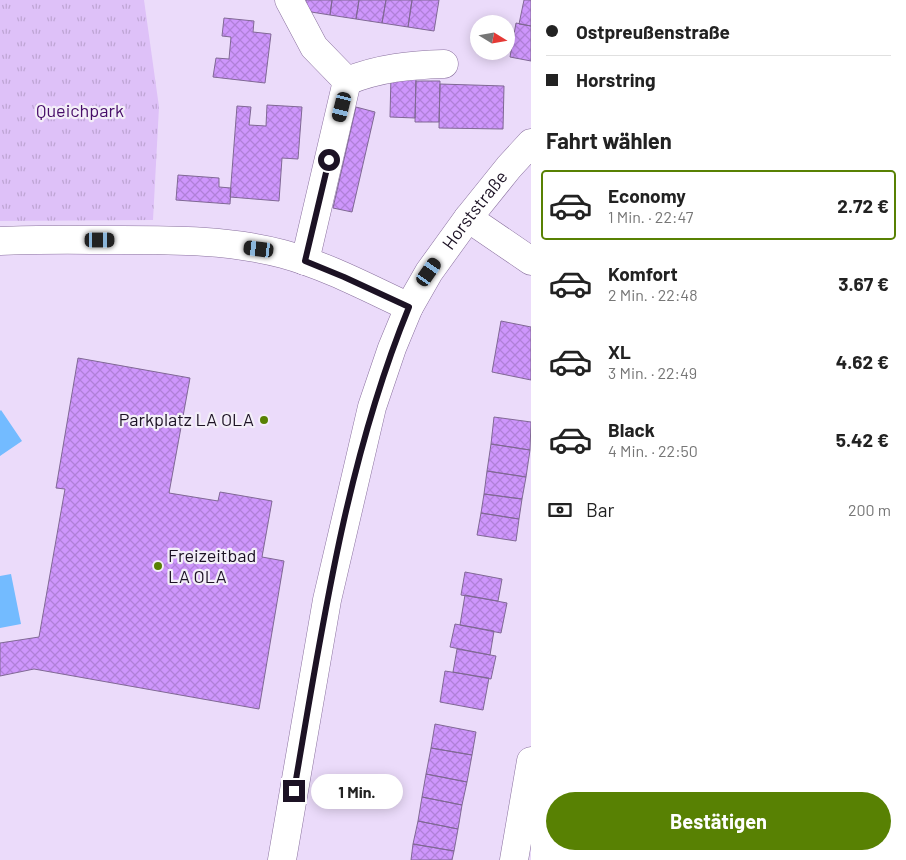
<!DOCTYPE html>
<html lang="de">
<head>
<meta charset="utf-8">
<style>
  :root { --surface:#fff; --page:#f6f6f6; --text:#222; --muted:#767676; --line:#e0e0e0; --accent:#588103 }
  body { margin:0; font-family:Barlow,sans-serif; background:var(--page); color:var(--text); height:100vh; display:flex; flex-direction:column; font-size:19px; white-space:nowrap }
  * { box-sizing:border-box; margin:0 }
  p { font-size:16px; color:var(--muted) }
  .icon { flex:none; width:28px; height:28px; fill:none; stroke:currentColor; stroke-width:2; stroke-linecap:round; stroke-linejoin:round }
  .map { position:relative; flex:1; overflow:hidden }
  .drawer { display:flex; flex-direction:column; background:var(--surface); width:375px }
  .drawer>* { flex:none }
  .top-card { display:grid; align-content:center; height:110px; padding:0 15px; background:var(--surface) }
  .needle { width:32px; rotate:101deg }
  .controls { position:absolute; left:470px; top:15px; display:grid; gap:10px }
  .controls a { display:grid; place-items:center; width:45px; height:45px; border-radius:50%; background:var(--surface); box-shadow:0 2px 12px #0003; font-size:25px }
  .end { position:absolute; width:22px; height:22px; margin:-11px; border:6px solid #1c1224; background:#fff; box-shadow:0 0 0 2px #fff }
  .from { border-radius:50% }
  .bubble { position:absolute; height:35px; border-radius:18px; background:var(--surface); box-shadow:0 2px 12px #0003; font-size:16px; font-weight:700; line-height:35px; text-align:center }
  .car { position:absolute; width:15px; height:30px; margin:-15px -8px; border-radius:6px; box-shadow:0 0 4px 1px #0007; background:linear-gradient(#222 24%,#8ab4d8 0 40%,#222 0 76%,#8ab4d8 0 86%,#222 0) }
  .top-card b { display:flex; align-items:center; gap:18px; height:48px; font-size:19px }
  .top-card b+b { border-top:1px solid var(--line) }
  .top-card i { width:12px; height:12px; background:var(--text) }
  ul { padding:0; list-style:none }
  li { display:flex; align-items:center; gap:15px; height:70px; margin:0 10px 8px; padding:0 5px; border:2px solid transparent; border-radius:5px }
  li div { flex:1 }
  li b { display:block; font-size:19px }
  li em { font-style:normal; font-weight:700 }
  li.selected { border-color:var(--accent) }
  li>.icon { width:45px; height:45px; stroke-width:1.5 }
  h2 { padding:0 15px; font-size:22px; line-height:60px }
  .pay { display:flex; align-items:center; gap:12px; height:55px; padding:0 15px; font-size:19px }
  .pay p { margin-inline-start:auto }
  .cta { display:flex; gap:10px; margin-top:auto; padding:10px 15px }
  .cta a { flex:1; height:58px; border-radius:30px; background:var(--accent); color:#fff; font-size:20px; font-weight:700; line-height:58px; text-align:center }
  main { display:flex; flex:1; min-height:0 }
  .map>svg:first-child { display:block }
  .grass { fill:url(#grass-tufts) }
  .water { fill:#73bbff }
  .building { fill:url(#building-cross-hatch); stroke:#806895 }
  .lines { fill:none; stroke-linecap:round; stroke-linejoin:round }
  .minor-casing { stroke:#89709e; stroke-width:29 }
  .minor { stroke:#fff; stroke-width:28 }
  .route { stroke:#1c1224; stroke-width:6 }
  .poi-dot { fill:#588103; stroke:#f3eef8; stroke-width:2 }
  .labels { text-anchor:middle; stroke-width:4.5; stroke-linejoin:round; paint-order:stroke }
  .park-label { font-size:18px; fill:#460c68; stroke:#f3eef8 }
  .street-label { font-size:18px; fill:#1c1224; stroke:#f3eef8 }
  .poi-label { font-size:18px; fill:#1c1224; stroke:#f3eef8; text-anchor:end }
</style>
</head>
<body>
<main>
<div class="map">
<svg width="531" height="860" viewBox="0 0 531 860">
  <defs>
    <pattern id="grass-tufts" width="24" height="20" patternUnits="userSpaceOnUse" patternTransform="scale(1.25)"><rect width="24" height="20" fill="#dec1f8"/><path d="M3 7l-1-3M5 7V3M7 7l1-3M15 17l-1-3M17 17v-4M19 17l1-3" fill="none" stroke="#bea5d4"/></pattern>
    <pattern id="building-cross-hatch" width="8" height="8" patternUnits="userSpaceOnUse" patternTransform="scale(1.25)"><rect width="8" height="8" fill="#ce96fc"/><path d="M0 0l8 8M0 8l8-8" fill="none" stroke="#b080d8"/></pattern>
  </defs>
  <rect width="100%" height="100%" fill="#ebdbfa"/>
  <path class="grass" d="M 0,0 L 144,0 L 159,107 L 153,220 L 0,221 Z"/>
  <path class="water" d="M 1,410 L 22,441 L 0,456 L 0,411 Z
    M 11,574 L 21,624 L 0,628 L 0,576 Z"/>
  <path class="building" d="M 306,0 L 332,0 L 330,15 L 305,11 Z
    M 332,0 L 359,0 L 356,19 L 330,15 Z
    M 359,0 L 386,0 L 382,23 L 356,19 Z
    M 386,0 L 412,0 L 408,27 L 382,23 Z
    M 412,0 L 439,0 L 434,31 L 408,27 Z
    M 524,0 L 531,0 L 531,26 L 519,24 Z
    M 224,18 L 254,21 L 253,32 L 271,34 L 265,83 L 213,77 L 216,58 L 229,59 L 231,37 L 222,36 Z
    M 516,23 L 531,26 L 531,61 L 510,57 Z
    M 391,75 L 416,76 L 415,118 L 390,117 Z
    M 416,81 L 440,81 L 439,122 L 415,122 Z
    M 440,84 L 504,86 L 503,129 L 439,128 Z
    M 267,105 L 302,107 L 298,159 L 282,158 L 279,201 L 230,197 L 237,106 L 251,107 L 249,125 L 266,126 Z
    M 356,107 L 375,112 L 352,212 L 333,208 Z
    M 178,175 L 219,178 L 219,187 L 231,188 L 230,204 L 176,200 Z
    M 501,321 L 531,327 L 531,380 L 492,372 Z
    M 78,358 L 190,378 L 169,493 L 218,501 L 220,492 L 272,501 L 262,557 L 284,561 L 259,709 L 34,669 L 0,676 L 0,643 L 39,637 L 65,489 L 56,488 Z
    M 494,417 L 531,422 L 530,450 L 491,444 Z
    M 491,444 L 530,450 L 526,477 L 487,471 Z
    M 487,471 L 526,477 L 522,499 L 484,494 Z
    M 484,494 L 522,499 L 519,519 L 481,513 Z
    M 481,513 L 519,519 L 516,541 L 477,535 Z
    M 465,572 L 502,579 L 498,601 L 461,595 Z
    M 465,595 L 507,603 L 501,633 L 460,625 Z
    M 455,624 L 494,631 L 490,655 L 450,647 Z
    M 457,649 L 496,656 L 491,679 L 453,672 Z
    M 445,671 L 489,678 L 483,710 L 440,702 Z
    M 435,724 L 476,732 L 472,755 L 431,748 Z
    M 431,748 L 472,755 L 467,782 L 426,774 Z
    M 426,774 L 467,782 L 462,805 L 422,797 Z
    M 422,797 L 462,805 L 458,829 L 418,821 Z
    M 418,821 L 458,829 L 454,851 L 413,844 Z
    M 413,844 L 454,851 L 452,860 L 411,860 Z"/>
  <g class="lines">
    <g class="minor-casing">
      <g id="minor">
        <path d="M 289,0 L 314,47 L 347,81"/>
        <path d="M 347,81 C 379,68 410,65 444,64"/>
        <path d="M 468,218 L 531,261"/>
        <path d="M 0,241 C 40,239 81,240 121,240 C 174,240 231,240 283,254 C 327,266 368,288 409,307"/>
        <path d="M 305,261 L 347,81"/>
        <path id="s1" d="M 282,860 L 327,600 L 372,407 L 392,348 L 409,307 L 429,272 L 468,218 L 509,167 L 531,143"/>
        <path d="M 514,860 L 531,761"/>
      </g>
    </g>
    <use href="#minor" class="minor"/>
  </g>
  <g class="lines">
    <path class="route" d="M 294,791 C 322,628 346,461 409,307 L 344,277 L 305,261 L 329,160"/>
  </g>
  <g class="poi-dot">
    <circle cx="264" cy="420" r="5"/>
    <circle cx="158" cy="566" r="5"/>
  </g>
  <g class="labels">
    <g class="park-label">
      <text x="80" y="117">Queichpark</text>
    </g>
    <g class="street-label">
      <text dy="6" stroke="none"><textPath href="#s1" startOffset="686">Horststraße</textPath></text>
    </g>
    <g class="poi-label">
      <text x="254" y="426">Parkplatz LA OLA</text>
      <text x="168" y="562" text-anchor="start">Freizeitbad<tspan x="168" dy="21">LA OLA</tspan></text>
    </g>
  </g>
</svg>
<div class="controls">
<a><svg class="needle" viewBox="-14 -14 28 28"><path d="M0-13l5 13h-10z" fill="#e53935"/><path d="M0 13l5-13h-10z" fill="#767676"/></svg></a>
</div>
<i class="end from" style="left:329px;top:160px"></i>
<i class="end" style="left:294px;top:791px"></i>
<div class="bubble" style="left:311px;top:774px;width:92px">1 Min.</div>
<i class="car" style="left:342px;top:107px;rotate:194deg"></i>
<i class="car" style="left:100px;top:240px;rotate:90deg"></i>
<i class="car" style="left:259px;top:249px;rotate:277deg"></i>
<i class="car" style="left:429px;top:272px;rotate:35deg"></i>
</div>
<section class="drawer">
<div class="top-card">
<b><i class="from"></i>Ostpreußenstraße</b>
<b><i></i>Horstring</b>
</div>
<h2>Fahrt wählen</h2>
<ul>
<li class="selected"><svg class="icon" aria-label="car" viewBox="0 0 24 24"><path d="M5 17H2v-5l4-1 3-4h7l3 4 3 1v5h-3M9 17h6M6 11h13"/><circle cx="7" cy="17" r="2"/><circle cx="17" cy="17" r="2"/></svg><div><b>Economy</b><p>1 Min. · 22:47</p></div><em>2.72 €</em></li>
<li><svg class="icon" aria-label="car" viewBox="0 0 24 24"><path d="M5 17H2v-5l4-1 3-4h7l3 4 3 1v5h-3M9 17h6M6 11h13"/><circle cx="7" cy="17" r="2"/><circle cx="17" cy="17" r="2"/></svg><div><b>Komfort</b><p>2 Min. · 22:48</p></div><em>3.67 €</em></li>
<li><svg class="icon" aria-label="car" viewBox="0 0 24 24"><path d="M5 17H2v-5l4-1 3-4h7l3 4 3 1v5h-3M9 17h6M6 11h13"/><circle cx="7" cy="17" r="2"/><circle cx="17" cy="17" r="2"/></svg><div><b>XL</b><p>3 Min. · 22:49</p></div><em>4.62 €</em></li>
<li><svg class="icon" aria-label="car" viewBox="0 0 24 24"><path d="M5 17H2v-5l4-1 3-4h7l3 4 3 1v5h-3M9 17h6M6 11h13"/><circle cx="7" cy="17" r="2"/><circle cx="17" cy="17" r="2"/></svg><div><b>Black</b><p>4 Min. · 22:50</p></div><em>5.42 €</em></li>
</ul>
<div class="pay"><svg class="icon" aria-label="cash" viewBox="0 0 24 24"><path d="M3 7h18v10H3z"/><circle cx="12" cy="12" r="2"/></svg>Bar<p>200 m</p></div>
<div class="cta"><a>Bestätigen</a></div>
</section>
</main>
</body>
</html>
